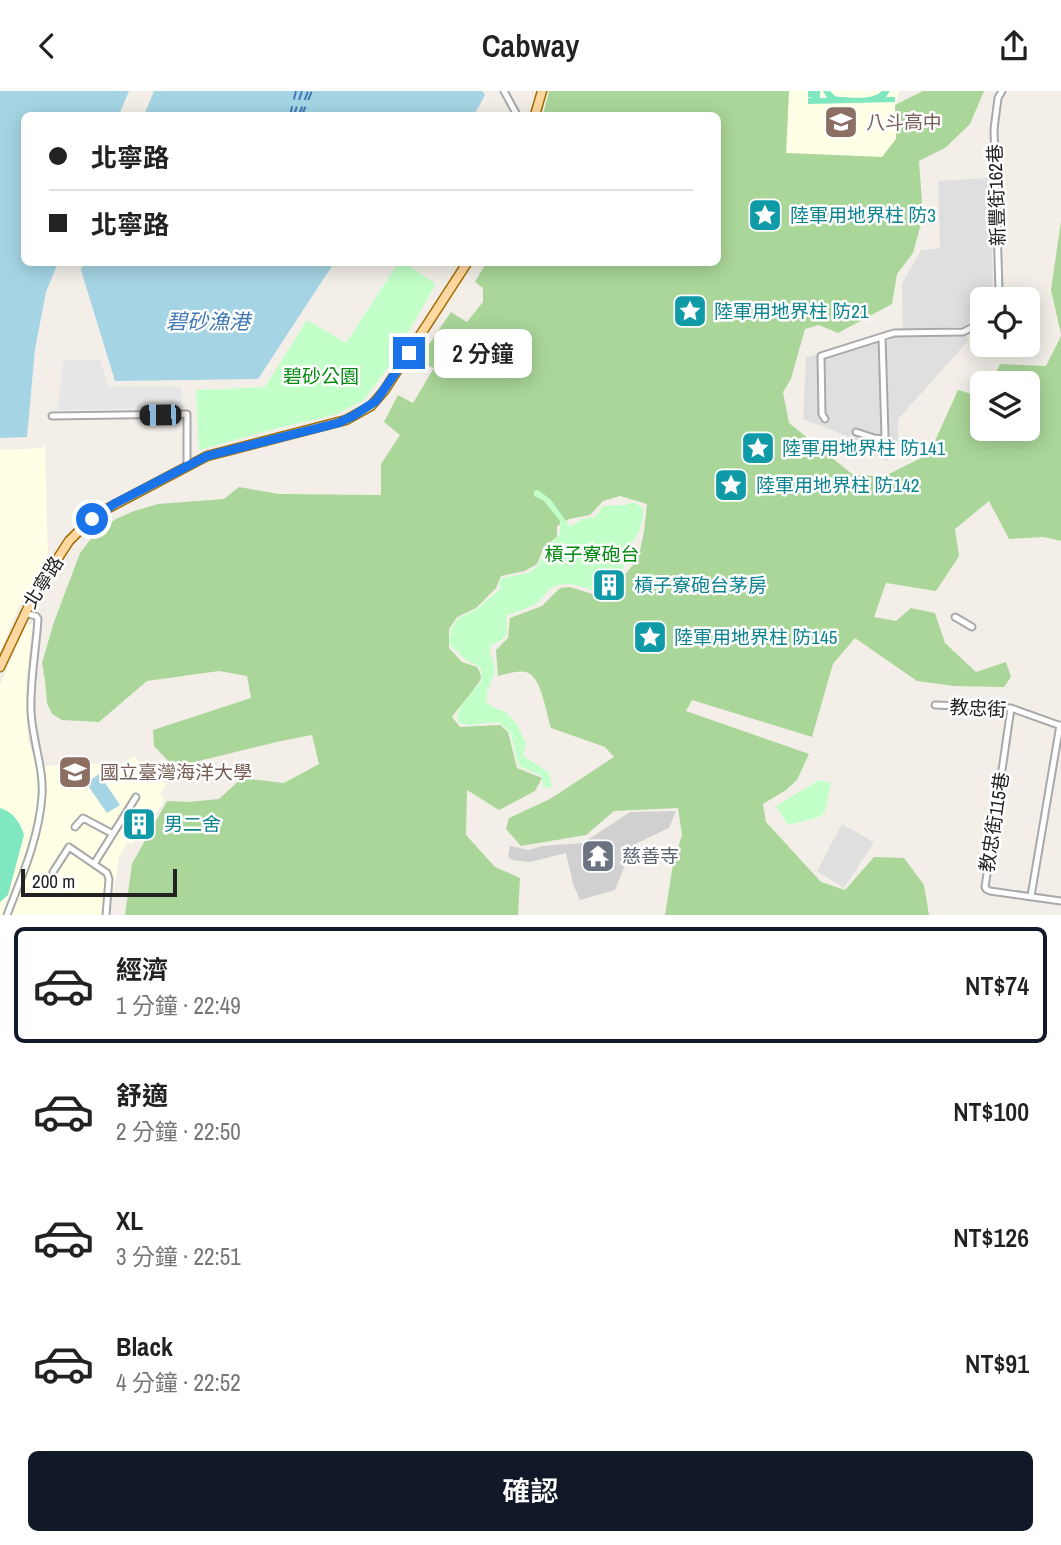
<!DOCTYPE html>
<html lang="zh-TW">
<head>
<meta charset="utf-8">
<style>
  :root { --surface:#fff; --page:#f2f2f2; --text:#222; --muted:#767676; --line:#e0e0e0; --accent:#111827 }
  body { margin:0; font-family:"Archivo Narrow","Noto Sans TC",sans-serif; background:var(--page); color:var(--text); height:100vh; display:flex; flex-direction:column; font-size:26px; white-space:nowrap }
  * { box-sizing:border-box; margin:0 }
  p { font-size:23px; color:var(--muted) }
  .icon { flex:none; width:38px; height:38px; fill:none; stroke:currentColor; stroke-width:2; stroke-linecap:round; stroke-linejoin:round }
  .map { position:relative; height:824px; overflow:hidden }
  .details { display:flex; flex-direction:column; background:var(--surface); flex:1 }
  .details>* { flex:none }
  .guide { position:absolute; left:21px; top:21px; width:700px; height:154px; border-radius:10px; box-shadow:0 4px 18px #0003; display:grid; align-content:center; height:154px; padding:0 28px; background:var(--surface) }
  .controls { position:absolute; left:970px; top:196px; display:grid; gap:14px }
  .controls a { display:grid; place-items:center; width:70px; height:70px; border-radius:10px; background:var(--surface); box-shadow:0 4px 18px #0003; font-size:35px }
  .scale { position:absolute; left:21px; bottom:18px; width:156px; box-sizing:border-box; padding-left:7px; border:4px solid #222; border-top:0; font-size:19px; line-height:24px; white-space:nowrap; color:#222; -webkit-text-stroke:5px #fff; paint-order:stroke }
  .end { position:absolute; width:32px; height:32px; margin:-16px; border:9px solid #1a73e8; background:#fff; box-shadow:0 0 0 4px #fff }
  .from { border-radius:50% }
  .bubble { position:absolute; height:49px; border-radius:10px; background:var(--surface); box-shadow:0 4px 18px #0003; font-size:23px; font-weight:600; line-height:49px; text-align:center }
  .car { position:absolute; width:21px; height:42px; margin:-21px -10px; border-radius:9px; box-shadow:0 0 5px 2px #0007; background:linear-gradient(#222 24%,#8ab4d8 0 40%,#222 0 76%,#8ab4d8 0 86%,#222 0) }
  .guide b { display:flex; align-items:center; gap:24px; height:66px; font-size:26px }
  .guide b+b { border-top:2px solid var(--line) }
  .guide i { width:18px; height:18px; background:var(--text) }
  ul { padding:12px 0 0; list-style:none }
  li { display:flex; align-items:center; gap:21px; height:116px; margin:0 14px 10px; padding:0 14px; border:4px solid transparent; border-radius:10px }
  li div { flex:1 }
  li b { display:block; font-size:26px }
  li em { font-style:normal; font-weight:600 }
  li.on { border-color:var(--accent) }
  li>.icon { width:63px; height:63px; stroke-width:1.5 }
  .cta { display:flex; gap:14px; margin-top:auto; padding:14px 28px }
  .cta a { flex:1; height:80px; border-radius:10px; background:var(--accent); color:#fff; font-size:28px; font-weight:600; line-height:80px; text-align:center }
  header { display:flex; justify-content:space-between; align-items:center; height:91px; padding:0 28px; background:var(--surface); font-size:32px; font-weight:600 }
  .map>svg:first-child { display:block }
  .residential { fill:#e0dfdf }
  .education { fill:#ffffe5 }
  .religious { fill:#d0d0d0 }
  .forest { fill:#aad699 }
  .park { fill:#c3ffc9 }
  .pitch { fill:#7fe8c1 }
  .parking { fill:#e6e6e6 }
  .water { fill:#a5d5e4 }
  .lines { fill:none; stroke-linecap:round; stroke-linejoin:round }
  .ferry { stroke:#4079b4; stroke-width:2; stroke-dasharray:9 7; stroke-linecap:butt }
  .minor-casing { stroke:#a9a9a9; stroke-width:9 }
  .primary-casing { stroke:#a06d00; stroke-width:11 }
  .minor { stroke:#fff; stroke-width:5 }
  .primary { stroke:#ffd8a1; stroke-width:8 }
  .route { stroke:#1a73e8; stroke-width:9 }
  .labels { text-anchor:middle; stroke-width:5; stroke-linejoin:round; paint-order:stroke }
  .education-label { font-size:19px; fill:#785e54; stroke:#fff; text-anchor:start }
  .street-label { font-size:19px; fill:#222; stroke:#fff }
  .culture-label { font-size:19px; fill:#0d838f; stroke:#fff; text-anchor:start }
  .park-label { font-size:19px; fill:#02890f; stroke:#fff }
  .worship-label { font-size:19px; fill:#5b616d; stroke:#fff; text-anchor:start }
  .water-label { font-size:21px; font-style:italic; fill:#4079b4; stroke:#fff }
</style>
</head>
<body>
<header><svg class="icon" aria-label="back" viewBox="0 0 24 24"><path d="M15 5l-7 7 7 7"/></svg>Cabway<svg class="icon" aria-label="share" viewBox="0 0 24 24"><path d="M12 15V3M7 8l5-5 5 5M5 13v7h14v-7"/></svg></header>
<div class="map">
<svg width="1061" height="824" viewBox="0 0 1061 824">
  <rect width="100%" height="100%" fill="#f3efe8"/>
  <path class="residential" d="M 989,87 L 993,192 L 988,208 L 982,208 L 982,224 L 962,236 L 903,238 L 902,193 L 921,159 L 940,157 L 938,90 Z
    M 966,242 L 968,250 L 898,328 L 898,354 L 887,354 L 885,251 L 897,245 Z
    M 880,249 L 883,354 L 890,357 L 887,370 L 853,354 L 852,347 L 803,328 L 806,266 Z
    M 842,733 L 874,751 L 844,797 L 817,780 Z"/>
  <path class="education" d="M 789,0 L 899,0 L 895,14 L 896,48 L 882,66 L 786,62 Z
    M 45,355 L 48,468 L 19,514 L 0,561 L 0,359 L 41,357 Z
    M 27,533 L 33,534 L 26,587 L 28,650 L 37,676 L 69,673 L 103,673 L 120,674 L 134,666 L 155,686 L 167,693 L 160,703 L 165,708 L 143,742 L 140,742 L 132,753 L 129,751 L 127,753 L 119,766 L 110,824 L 0,824 L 0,594 Z"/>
  <path class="religious" d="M 676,720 L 669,737 L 633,754 L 615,799 L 580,809 L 573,793 L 566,762 L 530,771 L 512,769 L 508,765 L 510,755 L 529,759 L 542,755 L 583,752 L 630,721 Z"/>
  <path class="forest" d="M 549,0 L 789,0 L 786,62 L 882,66 L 896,48 L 895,14 L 923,0 L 984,0 L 970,33 L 945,57 L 919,70 L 923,125 L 913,162 L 897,183 L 892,213 L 838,242 L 819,234 L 805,238 L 791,288 L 783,301 L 789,332 L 852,383 L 883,386 L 929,363 L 958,299 L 982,306 L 982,338 L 1027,338 L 1027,292 L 991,292 L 1000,273 L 1046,275 L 1061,245 L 1061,450 L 1043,446 L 1009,448 L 989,410 L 955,438 L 959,465 L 936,500 L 886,492 L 874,526 L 896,530 L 911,517 L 935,522 L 945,552 L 976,581 L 1006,571 L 1011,586 L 1004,596 L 954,595 L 917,590 L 855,547 L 833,573 L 812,646 L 692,609 L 686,620 L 809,663 L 797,689 L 786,699 L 763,713 L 766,731 L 821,791 L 845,799 L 874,766 L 904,767 L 924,794 L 929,824 L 665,824 L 673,773 L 682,744 L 678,717 L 614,720 L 586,744 L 521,755 L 506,738 L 509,727 L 550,708 L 614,666 L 605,656 L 551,637 C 546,623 542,585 526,581 C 518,579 507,583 498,585 L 496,559 L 508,547 L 510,527 L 542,515 L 560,497 L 570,496 L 605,507 L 638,468 L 644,441 L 647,413 L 620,405 L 603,410 L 590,424 L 569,428 L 557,435 L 557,446 L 544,456 L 537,473 L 525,480 L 501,485 L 496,497 L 476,517 L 457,526 L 449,538 L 449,557 L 462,571 L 477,576 C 479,580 481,583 481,587 C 479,594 458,617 452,626 L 460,636 L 500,634 L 508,641 L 517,677 L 542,687 L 535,700 L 499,719 L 467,699 L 466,744 L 495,776 L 520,787 L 518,824 L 125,824 L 132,773 L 167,710 L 188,711 L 219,708 L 242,687 L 284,692 L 319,673 L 312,644 L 281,650 L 174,676 L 154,655 L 153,639 L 251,607 L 247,585 L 219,580 L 147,590 L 99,631 L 62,629 L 52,623 L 47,612 L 45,589 L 42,572 L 54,531 L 80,462 L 97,440 L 116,428 L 134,420 L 158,413 L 224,408 L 239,396 L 279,403 L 381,404 L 381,373 L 400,344 L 384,331 L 398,304 L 413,312 L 434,277 L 417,271 L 451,221 L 467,231 L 483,211 L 483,197 L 475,191 L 486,172 L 718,172 L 718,24 L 543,24 Z
    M 1061,130 L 1061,243 L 1051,199 Z"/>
  <path class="park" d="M 398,172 L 405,172 L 436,193 L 387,278 L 363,310 L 334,324 L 278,337 L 199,359 L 196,299 L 265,296 L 307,229 L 346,252 Z
    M 538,399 L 551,409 L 570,436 L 582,428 L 595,426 L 603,415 L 626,414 L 634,411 L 643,417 L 643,427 L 639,441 L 629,456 L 623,479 L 605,504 C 588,498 567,487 550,498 C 544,502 542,510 534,514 C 526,518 516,521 507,524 C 506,541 511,547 492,553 L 489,560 C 502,586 488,584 486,610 L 492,616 L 506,621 L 518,635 L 526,653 L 523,663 C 530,672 541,675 549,682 L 552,697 L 543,696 L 542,685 L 519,675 L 511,643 L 505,636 L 497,631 L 470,634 L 459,632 L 457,623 L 463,612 L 482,589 L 481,579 L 478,575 L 467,570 L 453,557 L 449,551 L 451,539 L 458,527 L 477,518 L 500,498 L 499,493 L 502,487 L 528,482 L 538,475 L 547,457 L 560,443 L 560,430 L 544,410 L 534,405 L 534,400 Z
    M 819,689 L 831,692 L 825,721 L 817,727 L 788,734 L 776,715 Z"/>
  <path class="pitch" d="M 808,0 L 820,0 L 820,7 L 827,7 L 823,0 L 830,0 L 835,5 L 839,6 C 853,6 871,10 882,0 L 890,0 L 886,6 L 895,6 L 895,11 L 808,13 L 808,7 L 814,7 L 808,6 Z
    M 0,717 C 13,721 20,731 24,744 L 8,804 L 0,811 Z"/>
  <path class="parking" d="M 63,269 L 100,269 L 108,296 L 181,296 L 182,317 L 58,319 Z"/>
  <path class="water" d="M 0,0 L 129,0 L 119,24 L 24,24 L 24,172 L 58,172 L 46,201 L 35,258 L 27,346 L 0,347 Z
    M 154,0 L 482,0 L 485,4 L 474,24 L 144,24 Z
    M 84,172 L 334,172 L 258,288 L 115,290 L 81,179 Z
    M 99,683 L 120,714 L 107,722 L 86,692 Z"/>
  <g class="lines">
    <path class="ferry" d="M 290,24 L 296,0
      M 294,24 L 302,0
      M 299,24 L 308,0
      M 302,24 L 312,0"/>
    <g class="minor-casing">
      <path id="minor" d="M 504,0 L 517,24
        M 997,208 L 999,199 L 994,38 L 998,7 L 1002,0
        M 52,325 L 187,323 L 187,374
        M 825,328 L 822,323 L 821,265 L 894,242 L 963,241 L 975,235 L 982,230
        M 856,341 L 874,347 L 883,348 L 885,345 L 882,246
        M 955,526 L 972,536
        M 935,614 L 1011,617 L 1061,635
        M 1011,617 L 985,796 L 986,798 L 990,800 L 1061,810
        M 75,736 L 83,727 L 113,743
        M 94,773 L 136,706
        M 53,781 L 69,756 L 107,782 L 109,788 L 106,824
        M 1031,805 L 1060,634
        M 7,824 C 22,785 39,747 42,705 C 44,676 32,649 31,620 C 30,589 36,559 38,528 L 36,525 L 24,522"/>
    </g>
    <g class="primary-casing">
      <path id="primary" d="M 535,24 L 542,0
        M 0,576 L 34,504 L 69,450 L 86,433 L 99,422 L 207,365 L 346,329 L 371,315 L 384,300 L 467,172"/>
    </g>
    <use href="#minor" class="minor"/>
    <use href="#primary" class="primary"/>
  </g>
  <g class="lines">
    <path class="route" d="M 92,428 L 114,413 L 207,365 L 338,332 L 353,325 L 376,310 L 409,262"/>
  </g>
  <defs>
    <g id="school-square" transform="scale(1.75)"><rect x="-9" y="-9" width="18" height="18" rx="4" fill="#8d6e63" stroke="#fff"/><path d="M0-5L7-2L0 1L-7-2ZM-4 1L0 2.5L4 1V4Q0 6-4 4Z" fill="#fff"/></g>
    <g id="sight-square" transform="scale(1.75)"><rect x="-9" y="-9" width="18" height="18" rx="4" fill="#0f9aa8" stroke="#fff"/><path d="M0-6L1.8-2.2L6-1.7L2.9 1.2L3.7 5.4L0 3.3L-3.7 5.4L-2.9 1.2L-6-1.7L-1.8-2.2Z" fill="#fff"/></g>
    <g id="building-square" transform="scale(1.75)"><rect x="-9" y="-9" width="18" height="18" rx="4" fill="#0f9aa8" stroke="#fff"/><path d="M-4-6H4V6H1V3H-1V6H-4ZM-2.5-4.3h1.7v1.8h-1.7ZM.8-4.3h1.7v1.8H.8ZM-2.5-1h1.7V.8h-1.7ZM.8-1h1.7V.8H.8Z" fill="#fff"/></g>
    <g id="university-square" transform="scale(1.75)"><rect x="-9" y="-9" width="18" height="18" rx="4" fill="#8d6e63" stroke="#fff"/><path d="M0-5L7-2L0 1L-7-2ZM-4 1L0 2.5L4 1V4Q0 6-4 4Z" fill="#fff"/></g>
    <g id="temple-square" transform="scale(1.75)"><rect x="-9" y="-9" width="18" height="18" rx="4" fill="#6b7280" stroke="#fff"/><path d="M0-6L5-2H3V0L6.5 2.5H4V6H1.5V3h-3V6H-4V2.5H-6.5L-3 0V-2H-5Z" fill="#fff"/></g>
  </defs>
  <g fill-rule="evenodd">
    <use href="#school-square" x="841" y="31"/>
    <use href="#sight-square" x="765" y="124"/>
    <use href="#sight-square" x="690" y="220"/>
    <use href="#sight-square" x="758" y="357"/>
    <use href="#sight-square" x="731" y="394"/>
    <use href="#building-square" x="609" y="494"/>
    <use href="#sight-square" x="650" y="546"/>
    <use href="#university-square" x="75" y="681"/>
    <use href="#building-square" x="139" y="733"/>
    <use href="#temple-square" x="598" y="765"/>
  </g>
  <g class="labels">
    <g class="education-label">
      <text x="866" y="38">八斗高中</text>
      <text x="100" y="688">國立臺灣海洋大學</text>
    </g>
    <g class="street-label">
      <text transform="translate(996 104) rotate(-92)" y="7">新豐街162巷</text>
      <text transform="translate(43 491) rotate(-58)" y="7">北寧路</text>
      <text transform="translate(978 617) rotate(3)" y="7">教忠街</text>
      <text transform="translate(994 731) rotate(-81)" y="7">教忠街115巷</text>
    </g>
    <g class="culture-label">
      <text x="790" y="131">陸軍用地界柱 防3</text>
      <text x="714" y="227">陸軍用地界柱 防21</text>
      <text x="782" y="364">陸軍用地界柱 防141</text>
      <text x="756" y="401">陸軍用地界柱 防142</text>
      <text x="634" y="501">槓子寮砲台茅房</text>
      <text x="674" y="553">陸軍用地界柱 防145</text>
      <text x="164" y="740">男二舍</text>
    </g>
    <g class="park-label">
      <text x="321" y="292">碧砂公園</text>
      <text x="592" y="470">槓子寮砲台</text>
    </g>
    <g class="worship-label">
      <text x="622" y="772">慈善寺</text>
    </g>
    <g class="water-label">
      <text x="208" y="238">碧砂漁港</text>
    </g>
  </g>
</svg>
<div class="controls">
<a><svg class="icon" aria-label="locate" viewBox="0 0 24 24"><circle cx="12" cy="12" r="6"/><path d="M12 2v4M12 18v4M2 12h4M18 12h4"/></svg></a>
<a><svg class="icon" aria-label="layers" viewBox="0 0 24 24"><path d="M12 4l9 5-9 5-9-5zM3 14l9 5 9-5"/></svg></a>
</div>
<div class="scale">200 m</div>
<i class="end from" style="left:92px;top:428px"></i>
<i class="end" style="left:409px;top:262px"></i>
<div class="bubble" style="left:434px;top:238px;width:98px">2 分鐘</div>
<i class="car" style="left:160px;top:324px;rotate:269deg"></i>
<div class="guide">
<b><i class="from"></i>北寧路</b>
<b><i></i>北寧路</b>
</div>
</div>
<section class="details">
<ul>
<li class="on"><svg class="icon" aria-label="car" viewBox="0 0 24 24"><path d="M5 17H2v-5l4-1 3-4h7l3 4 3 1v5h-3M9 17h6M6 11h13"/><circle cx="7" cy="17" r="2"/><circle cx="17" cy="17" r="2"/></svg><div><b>經濟</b><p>1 分鐘 · 22:49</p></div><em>NT$74</em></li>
<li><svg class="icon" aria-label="car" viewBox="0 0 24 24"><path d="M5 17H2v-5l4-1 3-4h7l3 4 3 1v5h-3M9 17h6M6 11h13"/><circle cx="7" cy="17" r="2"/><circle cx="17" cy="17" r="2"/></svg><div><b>舒適</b><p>2 分鐘 · 22:50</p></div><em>NT$100</em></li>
<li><svg class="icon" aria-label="car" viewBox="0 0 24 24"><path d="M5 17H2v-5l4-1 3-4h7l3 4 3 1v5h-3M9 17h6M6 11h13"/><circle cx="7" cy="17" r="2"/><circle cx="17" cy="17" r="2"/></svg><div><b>XL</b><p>3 分鐘 · 22:51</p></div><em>NT$126</em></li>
<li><svg class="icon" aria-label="car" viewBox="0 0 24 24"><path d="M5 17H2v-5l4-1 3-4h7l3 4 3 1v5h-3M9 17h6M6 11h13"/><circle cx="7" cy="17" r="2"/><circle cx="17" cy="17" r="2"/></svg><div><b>Black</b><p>4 分鐘 · 22:52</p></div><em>NT$91</em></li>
</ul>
<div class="cta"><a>確認</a></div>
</section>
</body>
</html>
